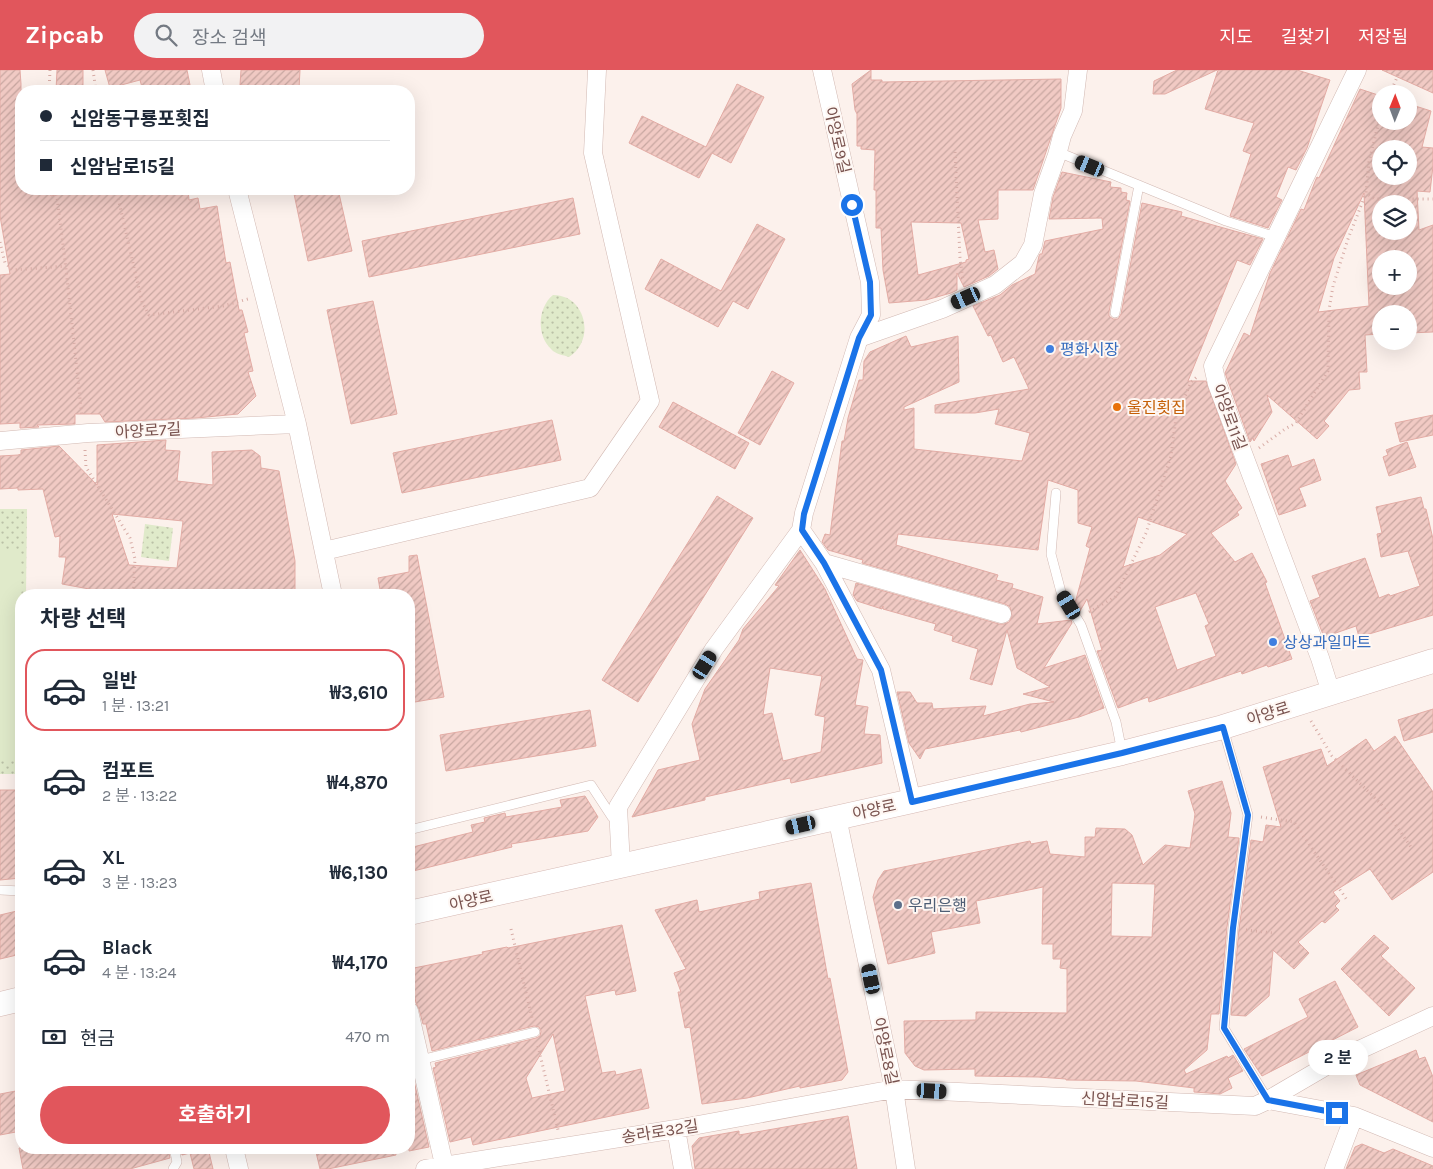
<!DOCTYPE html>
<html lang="ko">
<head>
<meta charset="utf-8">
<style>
  :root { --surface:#fff; --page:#f2f2f3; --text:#1f2937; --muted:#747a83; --line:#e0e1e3; --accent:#e1565c }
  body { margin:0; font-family:Karla,"Noto Sans KR",sans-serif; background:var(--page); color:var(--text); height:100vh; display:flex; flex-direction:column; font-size:19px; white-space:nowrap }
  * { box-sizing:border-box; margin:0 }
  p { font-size:16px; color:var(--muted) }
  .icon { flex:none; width:28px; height:28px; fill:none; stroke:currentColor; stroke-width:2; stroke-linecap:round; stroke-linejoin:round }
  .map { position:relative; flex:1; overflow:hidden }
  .panel { position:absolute; left:15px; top:519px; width:400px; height:565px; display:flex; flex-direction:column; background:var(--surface); border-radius:20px; box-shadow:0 5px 20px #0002 }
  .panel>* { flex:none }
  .hud { position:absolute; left:15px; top:15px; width:400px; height:110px; border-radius:20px; box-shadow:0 5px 20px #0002; display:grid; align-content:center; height:110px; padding:0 25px; background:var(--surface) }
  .needle { width:32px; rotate:1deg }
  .controls { position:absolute; left:1372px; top:15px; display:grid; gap:10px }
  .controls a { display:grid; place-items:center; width:45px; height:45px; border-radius:50%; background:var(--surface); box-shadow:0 5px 20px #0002; font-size:25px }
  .end { position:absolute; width:22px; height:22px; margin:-11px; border:6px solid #1a73e8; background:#fff; box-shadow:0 0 0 2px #fff }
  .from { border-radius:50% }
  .bubble { position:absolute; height:35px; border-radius:18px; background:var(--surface); box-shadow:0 5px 20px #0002; font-size:16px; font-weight:700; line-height:35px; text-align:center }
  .car { position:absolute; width:15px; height:30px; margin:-15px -8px; border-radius:6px; box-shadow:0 0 4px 1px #0007; background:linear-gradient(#222 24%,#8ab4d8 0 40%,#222 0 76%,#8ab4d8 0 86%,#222 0) }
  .hud b { display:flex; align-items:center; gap:18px; height:48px; font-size:19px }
  .hud b+b { border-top:1px solid var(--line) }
  .hud i { width:12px; height:12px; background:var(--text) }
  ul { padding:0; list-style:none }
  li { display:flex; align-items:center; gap:15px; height:82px; margin:0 10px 8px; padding:0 15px; border:2px solid transparent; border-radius:20px }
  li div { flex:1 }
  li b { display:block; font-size:19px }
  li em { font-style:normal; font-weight:700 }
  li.on { border-color:var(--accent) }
  li>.icon { width:45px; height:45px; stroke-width:1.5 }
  h2 { padding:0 25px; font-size:22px; line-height:60px }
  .pay { display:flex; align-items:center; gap:12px; height:55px; padding:0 25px; font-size:19px }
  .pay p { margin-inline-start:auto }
  .action { display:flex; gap:10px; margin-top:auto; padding:10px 25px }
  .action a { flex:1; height:58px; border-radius:30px; background:var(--accent); color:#fff; font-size:20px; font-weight:700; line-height:58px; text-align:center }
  header { display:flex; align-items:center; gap:30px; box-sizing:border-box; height:70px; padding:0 25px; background:var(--accent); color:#fff }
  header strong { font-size:24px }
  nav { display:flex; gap:28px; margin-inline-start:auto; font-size:18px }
  .search { width:350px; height:45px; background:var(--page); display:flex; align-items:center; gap:12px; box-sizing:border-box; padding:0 18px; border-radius:28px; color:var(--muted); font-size:19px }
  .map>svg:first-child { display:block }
  .green { fill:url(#green-dots) }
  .pitch { fill:#e0eaca }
  .building { fill:url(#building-hatch); stroke:#e3aca5; fill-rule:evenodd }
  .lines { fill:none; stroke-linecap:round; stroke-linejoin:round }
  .service-casing { stroke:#d2b9b3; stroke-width:10 }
  .minor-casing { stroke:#d2b9b3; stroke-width:19 }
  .secondary-casing { stroke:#d6b9b4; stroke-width:25 }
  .path { stroke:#d7aca6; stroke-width:3; stroke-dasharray:1 4; stroke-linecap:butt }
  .service { stroke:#fff; stroke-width:9 }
  .minor { stroke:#fff; stroke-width:18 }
  .secondary { stroke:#fff; stroke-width:24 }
  .route { stroke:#1a73e8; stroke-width:6 }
  .shop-dot { fill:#3f7fe0; stroke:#fef7f3; stroke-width:2 }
  .food-dot { fill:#e8710a; stroke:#fef7f3; stroke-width:2 }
  .service-dot { fill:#5c6f8a; stroke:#fef7f3; stroke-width:2 }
  .labels { text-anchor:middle; stroke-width:4; stroke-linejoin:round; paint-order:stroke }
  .street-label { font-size:16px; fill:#78524e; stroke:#fef7f3 }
  .shop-label { font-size:16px; fill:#366cbe; stroke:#fef7f3; text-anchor:start }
  .food-label { font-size:16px; fill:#c56008; stroke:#fef7f3; text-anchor:start }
  .service-label { font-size:16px; fill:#4e5e75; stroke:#fef7f3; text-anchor:start }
</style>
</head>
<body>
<header>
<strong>Zipcab</strong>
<div class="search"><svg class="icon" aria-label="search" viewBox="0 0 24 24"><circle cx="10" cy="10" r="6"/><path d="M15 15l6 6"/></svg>장소 검색</div>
<nav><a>지도</a><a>길찾기</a><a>저장됨</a></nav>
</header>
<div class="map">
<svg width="1433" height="1099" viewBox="0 0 1433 1099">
  <defs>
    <pattern id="green-dots" width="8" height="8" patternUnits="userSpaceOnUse" patternTransform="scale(1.25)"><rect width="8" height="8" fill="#e0eaca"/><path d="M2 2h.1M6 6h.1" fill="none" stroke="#bac0a6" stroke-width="1.8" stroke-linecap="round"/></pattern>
    <pattern id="building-hatch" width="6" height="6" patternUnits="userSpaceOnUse" patternTransform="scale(1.25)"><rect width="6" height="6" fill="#f1cac4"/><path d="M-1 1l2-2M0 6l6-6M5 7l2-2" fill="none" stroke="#c8a7a1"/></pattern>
  </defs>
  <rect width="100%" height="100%" fill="#fcf1ec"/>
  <path class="green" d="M 553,225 C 586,225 596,270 569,287 C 563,285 555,284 551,279 C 536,265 538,237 553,225 Z
    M 0,439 L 27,439 L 26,525 L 21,525 L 21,704 L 0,704 Z
    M 145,454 L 173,458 L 169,491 L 141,487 Z"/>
  <path class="pitch" d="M 0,480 L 21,480 L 19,689 L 0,689 Z"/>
  <path class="building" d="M 0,0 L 20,0 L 21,14 L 21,119 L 49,119 L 51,126 L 85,119 L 188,119 L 189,130 L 198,128 L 200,139 L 217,136 L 226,193 L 230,192 L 239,240 L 242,240 L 248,262 L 244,263 L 253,301 L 248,302 L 256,326 L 238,344 L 196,348 L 105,352 L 100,344 L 75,344 L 75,354 L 37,355 L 39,357 L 20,358 L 20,353 L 0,354 L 0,205 L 10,204 L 0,146 Z
    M 57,0 L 83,0 L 83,21 L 56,21 Z
    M 105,0 L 187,0 L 190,15 L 176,18 L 176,21 L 143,21 L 140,10 L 110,18 Z
    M 241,0 L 300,0 L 299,19 L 240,15 Z
    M 871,0 L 871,10 L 882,10 L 882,12 L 1061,9 L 1061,38 L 1033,120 L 998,120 L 998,149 L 978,150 L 985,182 L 994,180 L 998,199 L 989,206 L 964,217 L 957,203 L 957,220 L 951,223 L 926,230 L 889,233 L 883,200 L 881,158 L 876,158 L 876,120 L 874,120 L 875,80 L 861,79 L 861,76 L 857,76 L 857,44 L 855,40 L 852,14 ZM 911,152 L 961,153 L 969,189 L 966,190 L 966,192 L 918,205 Z
    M 1177,0 L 1217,0 L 1165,24 L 1153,24 L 1154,11 Z
    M 1218,0 L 1297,0 L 1330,10 L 1307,78 L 1296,100 L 1288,97 L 1276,127 L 1282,130 L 1268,158 L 1230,146 L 1251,84 L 1243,81 L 1254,53 L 1205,39 Z
    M 1382,0 L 1433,0 L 1433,23 Z
    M 737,14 L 764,27 L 731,93 L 712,83 L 699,108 L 629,73 L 642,46 L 706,77 Z
    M 1360,19 L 1381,26 L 1381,51 L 1409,51 L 1409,34 L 1431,41 L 1422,77 L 1433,78 L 1433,96 L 1430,122 L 1417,121 L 1419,160 L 1433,155 L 1433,262 L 1409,263 L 1409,244 L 1381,244 L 1381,264 L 1365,265 L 1367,302 L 1359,302 L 1360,319 L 1349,320 L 1324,351 L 1329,356 L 1317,369 L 1267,325 L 1272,342 L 1254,371 L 1253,368 L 1250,372 L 1225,303 L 1244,263 L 1250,266 L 1270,203 L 1301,139 L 1304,140 L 1316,109 L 1317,107 L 1319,108 ZM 1381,79 L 1409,79 L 1409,106 L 1381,106 ZM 1364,123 L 1369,236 L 1318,242 L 1334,188 ZM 1381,134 L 1409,134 L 1409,161 L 1381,161 ZM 1381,189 L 1409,189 L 1409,216 L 1381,216 Z
    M 1062,102 L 1111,112 L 1110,117 L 1121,118 L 1121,122 L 1127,123 L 1126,130 L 1130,131 L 1109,242 L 1109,246 L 1113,249 L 1118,249 L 1121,244 L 1142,133 L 1182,142 L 1181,146 L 1263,169 L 1250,195 L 1237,190 L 1188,311 L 1206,311 L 1236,394 L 1225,411 L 1242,438 L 1237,442 L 1239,445 L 1211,463 L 1235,492 L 1252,483 L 1267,512 L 1265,513 L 1292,589 L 1268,597 L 1267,595 L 1242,604 L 1241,601 L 1149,632 L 1148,627 L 1118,638 L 1097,581 L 1102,580 L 1087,529 L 1080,541 L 1075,533 L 1090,478 L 1086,476 L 1092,457 L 1078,453 L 1078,420 L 1048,410 L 1038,480 L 898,464 L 896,475 L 998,505 L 996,510 L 1013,514 L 1012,518 L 1043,527 L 1037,554 L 1071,550 L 1072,553 L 1044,598 L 1085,585 L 1104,638 L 1079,647 L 1021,662 L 1020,660 L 925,679 L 920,689 L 909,673 L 897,622 L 910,622 L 917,633 L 932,633 L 933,639 L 986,636 L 983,646 L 1030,634 L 1054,632 L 1023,624 L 1050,617 L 1017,598 L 1007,560 L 992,615 L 970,609 L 978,579 L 952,571 L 953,566 L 934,560 L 936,554 L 883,539 L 883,536 L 882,539 L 857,531 L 853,525 L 856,513 L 999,554 L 1004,554 L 1009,552 L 1012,546 L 1010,537 L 1005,534 L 862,493 L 863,490 L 828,480 L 822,472 L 825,464 L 830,465 L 842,371 L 844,371 L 848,348 L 859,310 L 863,310 L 864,291 L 870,282 L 906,266 L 911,277 L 958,266 L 959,312 L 904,337 L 904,340 L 914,338 L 914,379 L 1022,391 L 1030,363 L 995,354 L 999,339 L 975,343 L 935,343 L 935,335 L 1029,319 L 1014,287 L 1003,292 L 991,265 L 988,266 L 973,236 L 1000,225 L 1012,215 L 1035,204 L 1039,186 L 1040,184 L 1042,184 L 1045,171 L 1103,159 L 1102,148 L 1049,149 L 1053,127 ZM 1138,447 L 1187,464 L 1160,485 L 1123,497 ZM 1196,523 L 1209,554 L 1205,556 L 1216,586 L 1177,600 L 1155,537 Z
    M 293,119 L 338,119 L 352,181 L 308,191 Z
    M 573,128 L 580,164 L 369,207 L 362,171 Z
    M 757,154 L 785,169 L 748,239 L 733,231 L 718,257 L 645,219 L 661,189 L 721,221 Z
    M 373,231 L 397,344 L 351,354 L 327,240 Z
    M 772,301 L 794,313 L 760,375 L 738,363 Z
    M 673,332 L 749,373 L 735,399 L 659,357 Z
    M 1433,345 L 1433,365 L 1400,372 L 1395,353 Z
    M 552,350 L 561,390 L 402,423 L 393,383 Z
    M 166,370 L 165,380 L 180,381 L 177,411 L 213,415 L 212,382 L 252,380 L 260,386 L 261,398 L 279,401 L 295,491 L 295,525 L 204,525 L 170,522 L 169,525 L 122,525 L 62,514 L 66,487 L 59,487 L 60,466 L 55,467 L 43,419 L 18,420 L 18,418 L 0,419 L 0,386 L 18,385 L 21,384 L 21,380 L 59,376 L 97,415 L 97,375 ZM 112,444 L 183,451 L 177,498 L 129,495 Z
    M 1407,372 L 1416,397 L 1389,406 L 1383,387 L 1388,385 L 1386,380 Z
    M 1288,385 L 1292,397 L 1314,389 L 1321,410 L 1299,418 L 1306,436 L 1279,445 L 1261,394 Z
    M 717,426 L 753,448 L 638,632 L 602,610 Z
    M 1421,427 L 1424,439 L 1426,439 L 1433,469 L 1433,545 L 1359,567 L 1356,556 L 1324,567 L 1310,531 L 1320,527 L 1312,506 L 1365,488 L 1379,528 L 1389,524 L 1390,526 L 1420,516 L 1408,481 L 1381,487 L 1377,464 L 1382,463 L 1376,437 Z
    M 800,480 L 825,519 L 857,589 L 863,590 L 855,635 L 868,637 L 864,664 L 880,665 L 882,693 L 791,713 L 790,708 L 705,727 L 705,730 L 632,747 L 658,700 L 700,690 L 692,654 L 705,619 L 739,570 L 743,559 L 779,516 L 775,515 ZM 770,598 L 822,606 L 815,645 L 825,647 L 821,682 L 783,691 L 772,643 L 763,645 Z
    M 417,485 L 444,627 L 409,633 L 409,525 L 381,525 L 378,508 L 409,502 L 409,486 Z
    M 1433,639 L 1433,662 L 1404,671 L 1398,650 Z
    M 590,640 L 596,676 L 446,701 L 440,665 Z
    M 1395,666 L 1433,722 L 1433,802 L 1392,830 L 1370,799 L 1333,822 L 1340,831 L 1335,836 L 1339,840 L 1325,853 L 1322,851 L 1298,872 L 1309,883 L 1294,899 L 1273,880 L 1269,926 L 1246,946 L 1231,945 L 1239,859 L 1251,770 L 1263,772 L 1266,755 L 1281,757 L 1263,697 L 1321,679 L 1327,696 L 1366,669 L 1374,681 Z
    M 1222,711 L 1231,743 L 1228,767 L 1239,768 L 1227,857 L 1219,944 L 1211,944 L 1207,980 L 1184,1000 L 1186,1004 L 1227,986 L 1228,988 L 1233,985 L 1243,1001 L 1228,1008 L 1232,1018 L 1220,1024 L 1208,1023 L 1194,1022 L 1194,1018 L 1136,1011 L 1066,1010 L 1066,1009 L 1038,1007 L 975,1006 L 975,999 L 924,1000 L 915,996 L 905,983 L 904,951 L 976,950 L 976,942 L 1067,943 L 1067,899 L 1060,898 L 1061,889 L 1053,889 L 1053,874 L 1042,874 L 1043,817 L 976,831 L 980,853 L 931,862 L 935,883 L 888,894 L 873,827 L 878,810 L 884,801 L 1030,771 L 1031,774 L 1047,771 L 1050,784 L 1085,787 L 1085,767 L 1095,767 L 1096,758 L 1125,759 L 1132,765 L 1143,795 L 1165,775 L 1190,778 L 1195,744 L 1188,721 ZM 1112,813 L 1155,814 L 1152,867 L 1111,866 Z
    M 0,720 L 21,720 L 21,808 L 0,810 Z
    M 585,726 L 598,747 L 588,761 L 511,774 L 512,777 L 409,802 L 409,778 L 473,762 L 471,755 L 485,752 L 484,748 L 505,743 L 506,747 L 562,737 L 560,730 Z
    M 811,813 L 828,909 L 830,908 L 848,1002 L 842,1010 L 800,1018 L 800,1016 L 747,1028 L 702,1034 L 690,957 L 685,958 L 678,922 L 681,922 L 674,903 L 686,899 L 655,840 L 697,830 L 699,842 L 760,829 L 759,822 Z
    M 21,840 L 21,884 L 0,889 L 0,845 Z
    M 622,855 L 636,921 L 616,925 L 615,920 L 585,926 L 602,1003 L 615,1001 L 616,1005 L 641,999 L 649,1038 L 473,1075 L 471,1067 L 450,1072 L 433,998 L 436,997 L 435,993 L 536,968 L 540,966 L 541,961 L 539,957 L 534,956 L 432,981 L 426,954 L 423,954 L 419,939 L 416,933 L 409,899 L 483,884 L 482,882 L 507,877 L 508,878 ZM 553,964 L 565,1021 L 532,1028 L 526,1008 Z
    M 1374,865 L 1389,878 L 1381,886 L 1415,918 L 1389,946 L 1341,899 Z
    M 1335,911 L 1358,957 L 1262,1006 L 1244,979 L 1308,947 L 1299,929 Z
    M 1416,980 L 1419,989 L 1425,987 L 1433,1007 L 1433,1052 L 1360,1015 L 1356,1005 Z
    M 412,1002 L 429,1077 L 409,1081 L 409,1003 Z
    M 21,1020 L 21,1061 L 0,1065 L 0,1024 Z
    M 848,1046 L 857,1099 L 695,1099 L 692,1076 L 699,1068 L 739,1061 L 739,1065 Z
    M 1362,1074 L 1384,1083 L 1393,1079 L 1433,1096 L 1433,1099 L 1346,1099 L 1355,1077 Z
    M 19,1078 L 168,1078 L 170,1088 L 130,1099 L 23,1099 Z
    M 180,1078 L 208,1078 L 213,1099 L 194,1099 L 190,1083 L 182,1085 Z
    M 315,1078 L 395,1078 L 396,1085 L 328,1099 L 320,1099 Z"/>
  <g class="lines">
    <g class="service-casing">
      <path id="service" d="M 1058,82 L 1226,151 L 1276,167
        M 1115,243 L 1139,115
        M 1056,423 L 1051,484 L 1061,522 L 1081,555 L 1116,652 L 1122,682
        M 1223,658 L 1248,745 L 1233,858 L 1224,958 L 1268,1030
        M 409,760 L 591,715 L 612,747 L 618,747
        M 0,820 L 21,821
        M 420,990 L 535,962
        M 173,1099 L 177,1092 L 174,1078"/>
    </g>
    <g class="minor-casing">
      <path id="minor" d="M 211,0 L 215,21
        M 822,0 L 870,212 L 871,245 L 859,268 L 804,443 L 801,460 L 824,493 L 881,600 L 912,731
        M 237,119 L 297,354 L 333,525
        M 859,268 L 942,239 L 995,215 L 1023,193 L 1033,175 L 1043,124 L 1057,85 L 1062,66 L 1073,41 L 1078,0
        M 0,371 L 88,363 L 297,354
        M 324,481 L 590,418 L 650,331 L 593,83 L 597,0
        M 824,493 L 1002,544
        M 1331,623 L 1320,588 L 1217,314 L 1213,296 L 1357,0
        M 837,747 L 894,1019 L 906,1099
        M 621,796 L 618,737 L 714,579 L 801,460
        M 409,941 L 445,1099
        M 1268,1030 L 1333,992 L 1433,946
        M 676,1059 L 683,1099
        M 234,1078 L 239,1099
        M 425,1099 L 676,1059 L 894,1019 L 1255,1036 L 1268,1030 L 1354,1046 L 1433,1078
        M 1334,1099 L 1354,1046"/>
    </g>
    <g class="secondary-casing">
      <path id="secondary" d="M 409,843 L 912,731 L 1122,683 L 1223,657 L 1433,591
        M 0,934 L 21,929"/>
    </g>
    <path class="path" d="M 93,0 L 96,21
      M 49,21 L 50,0
      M 1390,24 L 1400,0
      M 1381,43 L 1369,92 L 1366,123 L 1375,129 L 1433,129
      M 955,82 L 960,188 L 963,210
      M 56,119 L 66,199 L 82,347
      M 116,119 L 142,232 L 149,245 L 223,236 L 248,229
      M 0,172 L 5,193 L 13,200 L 66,196
      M 1259,378 L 1285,359 L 1296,353 L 1328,301 L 1329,240 L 1333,216 L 1348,169 L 1366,123
      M 85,380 L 86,397 L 130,468 L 135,489 L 133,525
      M 1089,542 L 1115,527 L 1146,463 L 1171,386 L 1176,348 L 1191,312 L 1198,306
      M 1311,651 L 1332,686 L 1381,734 L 1411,777
      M 1261,747 L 1294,752 L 1347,830
      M 511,859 L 532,948
      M 1246,860 L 1273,863
      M 538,976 L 558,1060"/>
    <use href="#service" class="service"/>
    <use href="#minor" class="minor"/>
    <use href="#secondary" class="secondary"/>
  </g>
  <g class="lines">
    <path class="route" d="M 852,135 L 870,212 L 871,245 L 859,268 L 804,444 L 802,460 L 824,493 L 881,600 L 912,732 L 1122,683 L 1223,657 L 1248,745 L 1233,858 L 1224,958 L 1268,1030 L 1337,1043"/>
  </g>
  <g class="shop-dot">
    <circle cx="1050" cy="279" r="5"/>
    <circle cx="1273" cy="572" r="5"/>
  </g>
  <circle class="food-dot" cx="1117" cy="337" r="5"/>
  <circle class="service-dot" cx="898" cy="835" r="5"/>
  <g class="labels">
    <g class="street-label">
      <text transform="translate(838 70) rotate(77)" y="6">아양로9길</text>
      <text transform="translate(1230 347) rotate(70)" y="6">아양로11길</text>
      <text transform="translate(148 360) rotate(-3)" y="6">아양로7길</text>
      <text transform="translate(1268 643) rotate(-17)" y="6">아양로</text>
      <text transform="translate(874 739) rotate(-12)" y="6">아양로</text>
      <text transform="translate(471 830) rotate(-13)" y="6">아양로</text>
      <text transform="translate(886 981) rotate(78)" y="6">아양로8길</text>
      <text transform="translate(1125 1030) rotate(3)" y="6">신암남로15길</text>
      <text transform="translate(660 1061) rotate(-9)" y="6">송라로32길</text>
    </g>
    <g class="shop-label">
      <text x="1060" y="285">평화시장</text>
      <text x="1283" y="578">상상과일마트</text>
    </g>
    <g class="food-label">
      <text x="1127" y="343">울진횟집</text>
    </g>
    <g class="service-label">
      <text x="908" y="841">우리은행</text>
    </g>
  </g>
</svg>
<div class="controls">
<a><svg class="needle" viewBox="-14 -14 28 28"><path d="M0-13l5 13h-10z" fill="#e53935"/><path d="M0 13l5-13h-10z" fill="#747a83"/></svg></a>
<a><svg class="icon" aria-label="locate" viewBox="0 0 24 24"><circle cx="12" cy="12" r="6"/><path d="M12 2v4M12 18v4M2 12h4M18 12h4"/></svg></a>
<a><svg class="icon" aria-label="layers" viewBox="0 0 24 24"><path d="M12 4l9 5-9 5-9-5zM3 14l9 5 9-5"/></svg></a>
<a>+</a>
<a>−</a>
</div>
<i class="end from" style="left:852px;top:135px"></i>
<i class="end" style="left:1337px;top:1043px"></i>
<div class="bubble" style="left:1308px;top:970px;width:60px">2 분</div>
<i class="car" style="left:1090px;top:96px;rotate:292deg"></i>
<i class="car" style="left:966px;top:228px;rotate:246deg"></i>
<i class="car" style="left:1069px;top:535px;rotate:329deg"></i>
<i class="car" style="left:705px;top:595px;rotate:32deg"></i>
<i class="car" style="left:801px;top:755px;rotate:257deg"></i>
<i class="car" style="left:871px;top:909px;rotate:348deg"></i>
<i class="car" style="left:932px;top:1021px;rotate:93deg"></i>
<div class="hud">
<b><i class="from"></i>신암동구룡포횟집</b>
<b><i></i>신암남로15길</b>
</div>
<section class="panel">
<h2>차량 선택</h2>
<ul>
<li class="on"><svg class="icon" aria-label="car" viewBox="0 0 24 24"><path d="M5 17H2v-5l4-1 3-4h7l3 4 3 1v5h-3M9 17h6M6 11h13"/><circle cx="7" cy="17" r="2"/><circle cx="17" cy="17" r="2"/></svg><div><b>일반</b><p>1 분 · 13:21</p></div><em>₩3,610</em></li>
<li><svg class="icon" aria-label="car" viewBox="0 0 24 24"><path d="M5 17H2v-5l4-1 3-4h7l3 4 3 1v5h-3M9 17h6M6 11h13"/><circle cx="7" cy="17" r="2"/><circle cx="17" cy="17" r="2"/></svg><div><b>컴포트</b><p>2 분 · 13:22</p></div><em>₩4,870</em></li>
<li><svg class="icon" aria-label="car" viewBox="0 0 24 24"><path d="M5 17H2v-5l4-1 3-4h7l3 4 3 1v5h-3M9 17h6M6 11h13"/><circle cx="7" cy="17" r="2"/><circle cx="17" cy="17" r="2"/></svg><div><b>XL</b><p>3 분 · 13:23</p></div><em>₩6,130</em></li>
<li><svg class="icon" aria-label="car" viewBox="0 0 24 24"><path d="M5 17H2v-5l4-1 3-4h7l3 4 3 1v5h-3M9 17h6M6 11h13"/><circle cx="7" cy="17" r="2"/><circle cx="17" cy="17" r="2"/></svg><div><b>Black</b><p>4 분 · 13:24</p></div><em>₩4,170</em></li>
</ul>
<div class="pay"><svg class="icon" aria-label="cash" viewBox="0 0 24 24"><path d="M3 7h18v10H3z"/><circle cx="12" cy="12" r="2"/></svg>현금<p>470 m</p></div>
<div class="action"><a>호출하기</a></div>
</section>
</div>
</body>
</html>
